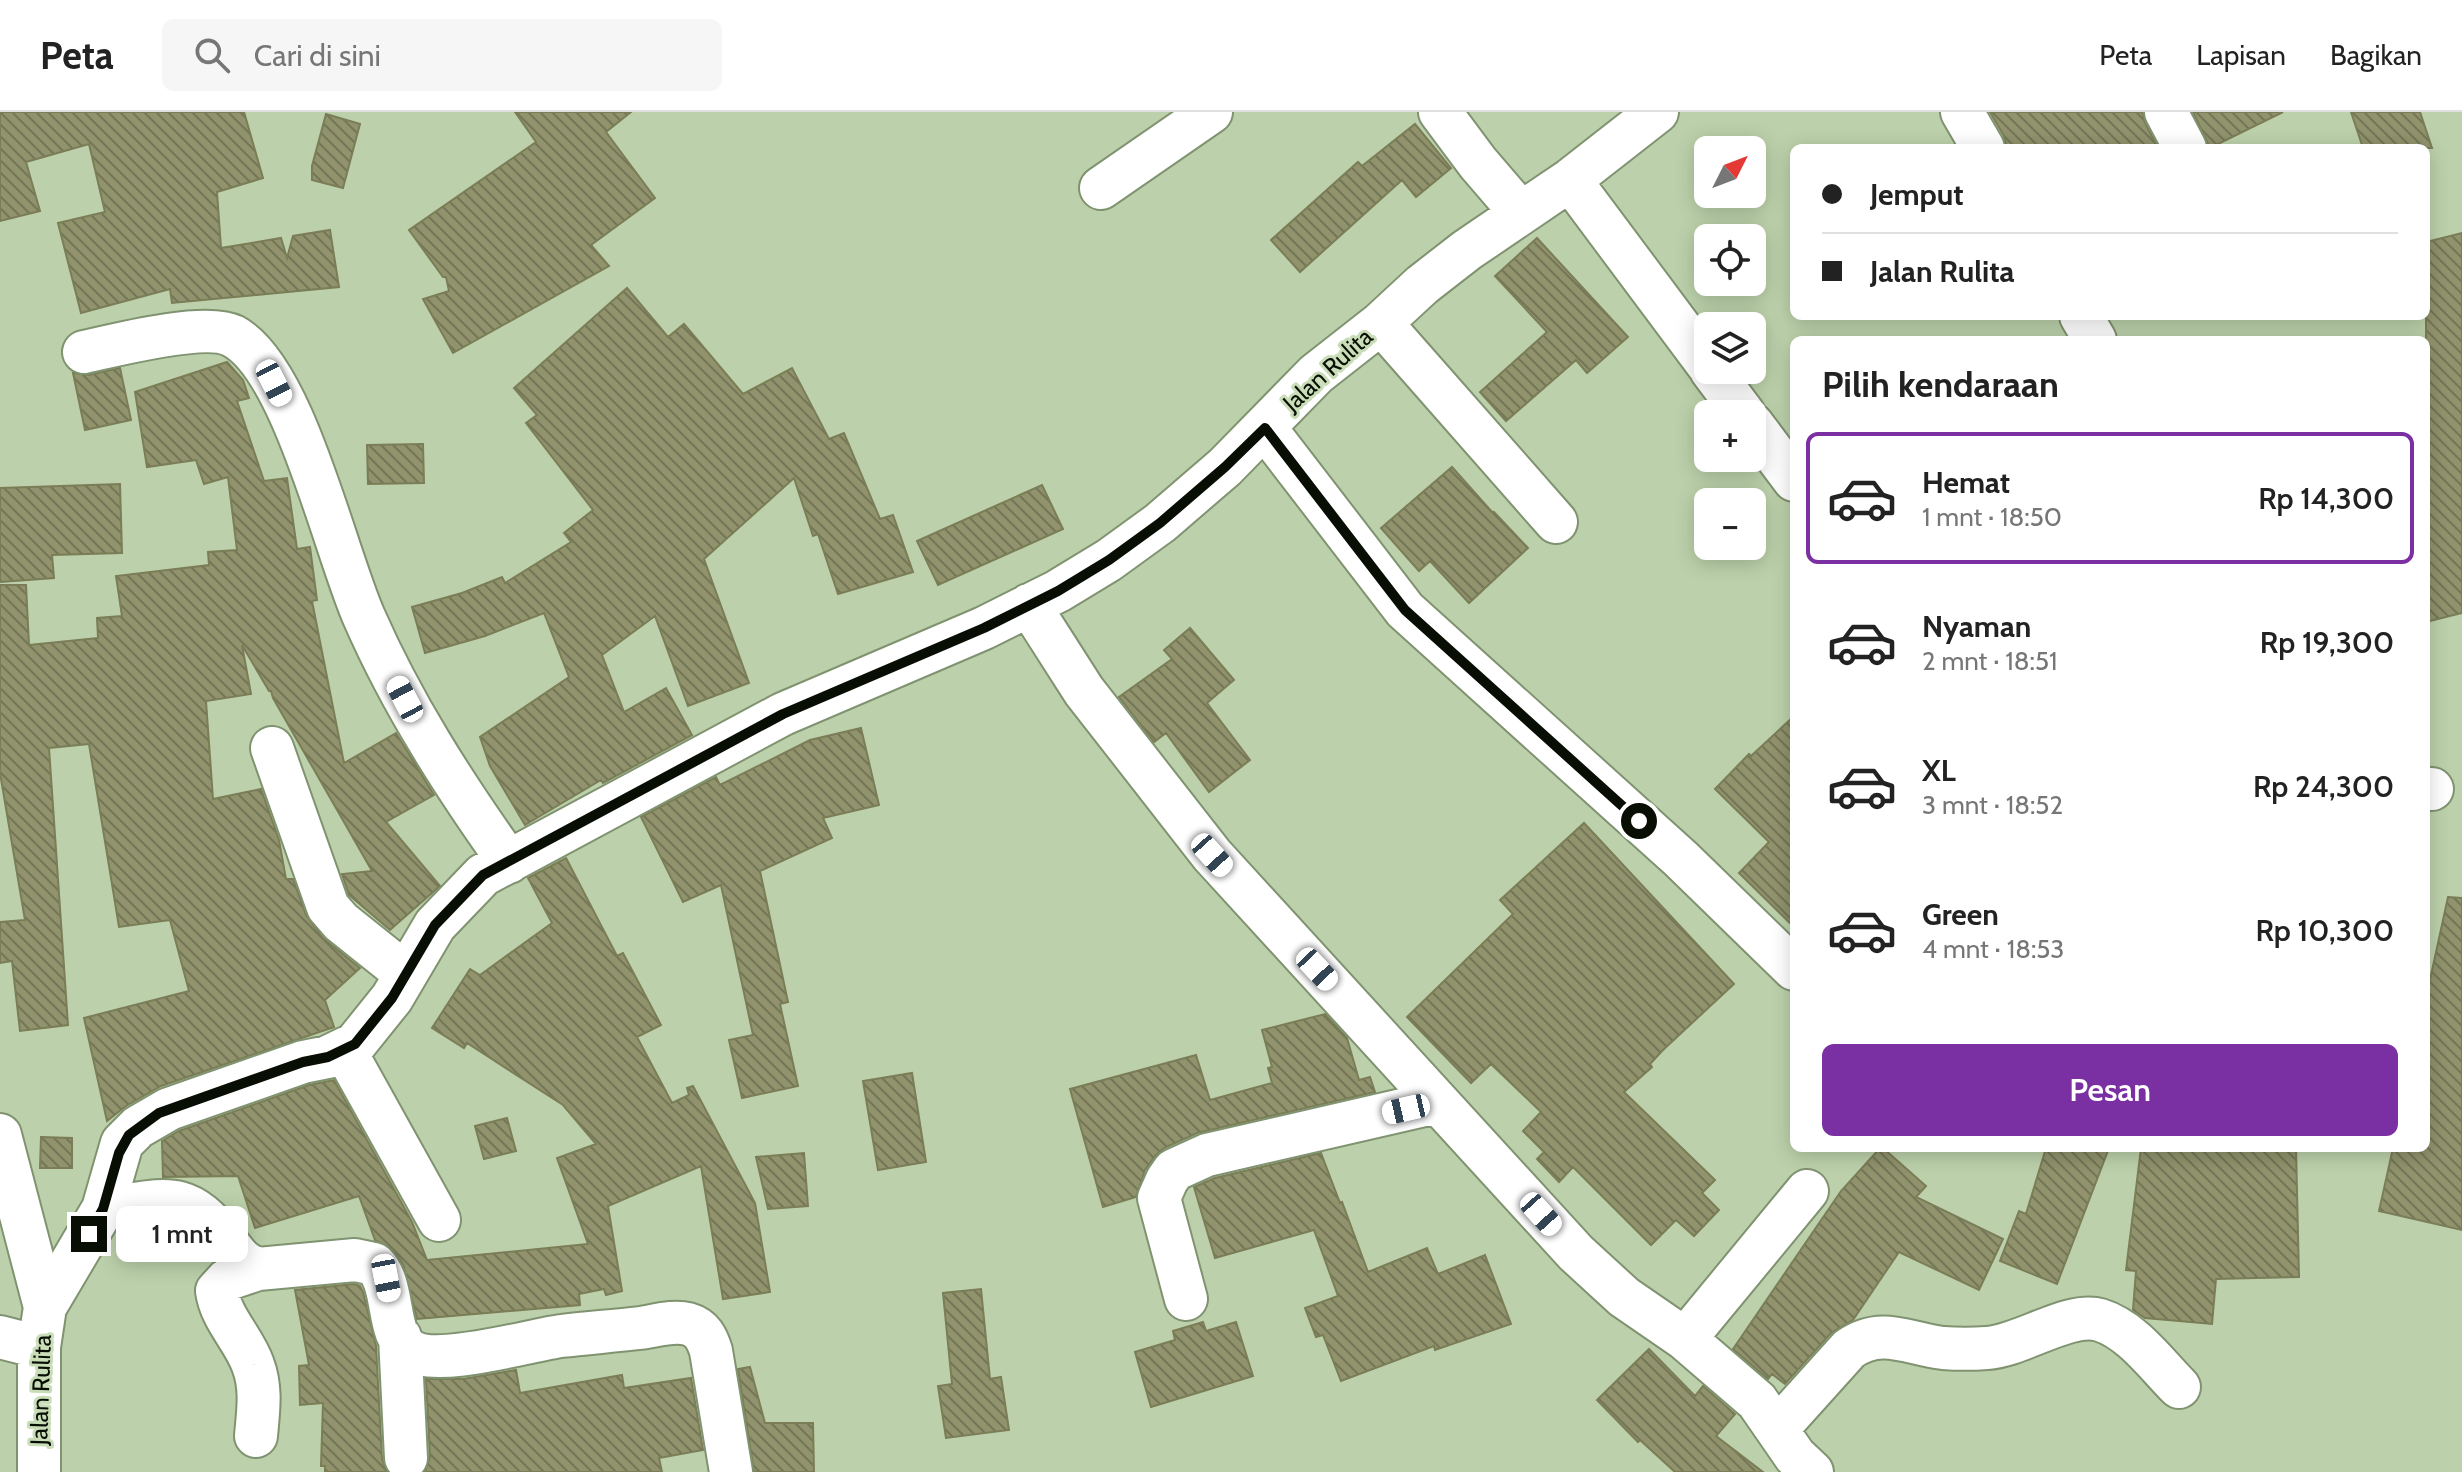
<!DOCTYPE html>
<html lang="id">
<head>
<meta charset="utf-8">
<style>
  :root { --surface:#fff; --page:#f6f6f6; --text:#222; --muted:#767676; --line:#e0e0e0; --accent:#7a30a2 }
  body { margin:0; font-family:Cabin,sans-serif; background:var(--page); color:var(--text); height:100vh; display:flex; flex-direction:column; font-size:30px; white-space:nowrap }
  * { box-sizing:border-box; margin:0 }
  p { font-size:26px; color:var(--muted) }
  .icon { flex:none; width:44px; height:44px; fill:none; stroke:currentColor; stroke-width:2; stroke-linecap:round; stroke-linejoin:round }
  .map { position:relative; flex:1; overflow:hidden }
  .sheet { position:absolute; left:1790px; top:224px; width:640px; height:816px; display:flex; flex-direction:column; background:var(--surface); border-radius:12px; box-shadow:0 4px 20px #0003 }
  .sheet>* { flex:none }
  .guide { position:absolute; left:1790px; top:32px; width:640px; height:176px; border-radius:12px; box-shadow:0 4px 20px #0003; display:grid; align-content:center; height:176px; padding:0 32px; background:var(--surface) }
  .needle { width:52px; rotate:48deg }
  .tools { position:absolute; left:1694px; top:24px; display:grid; gap:16px }
  .tools a { display:grid; place-items:center; width:72px; height:72px; border-radius:12px; background:var(--surface); box-shadow:0 4px 20px #0003; font-size:40px }
  .end { position:absolute; width:36px; height:36px; margin:-18px; border:10px solid #080e03; background:#fff; box-shadow:0 0 0 4px #fff }
  .from { border-radius:50% }
  .bubble { position:absolute; height:56px; border-radius:12px; background:var(--surface); box-shadow:0 4px 20px #0003; font-size:26px; font-weight:600; line-height:56px; text-align:center }
  .car { position:absolute; width:24px; height:48px; margin:-24px -12px; border-radius:10px; box-shadow:0 0 6px 2px #0007; background:linear-gradient(#fff 24%,#345 0 40%,#fff 0 76%,#345 0 86%,#fff 0) }
  .guide b { display:flex; align-items:center; gap:28px; height:76px; font-size:30px }
  .guide b+b { border-top:2px solid var(--line) }
  .guide i { width:20px; height:20px; background:var(--text) }
  ul { padding:0; list-style:none }
  li { display:flex; align-items:center; gap:24px; height:132px; margin:0 16px 12px; padding:0 16px; border:4px solid transparent; border-radius:12px }
  li div { flex:1 }
  li b { display:block; font-size:30px }
  li em { font-style:normal; font-weight:600 }
  li.selected { border-color:var(--accent) }
  li>.icon { width:72px; height:72px; stroke-width:1.5 }
  h2 { padding:0 32px; font-size:36px; line-height:96px }
  .primary-button { display:flex; gap:16px; margin-top:auto; padding:16px 32px }
  .primary-button a { flex:1; height:92px; border-radius:12px; background:var(--accent); color:#fff; font-size:32px; font-weight:600; line-height:92px; text-align:center }
  header { display:flex; align-items:center; gap:48px; box-sizing:border-box; height:112px; padding:0 40px; background:var(--surface); border-bottom:2px solid var(--line) }
  header strong { font-size:38px }
  nav { display:flex; gap:44px; margin-inline-start:auto; font-size:28px }
  .search { width:560px; height:72px; background:var(--page); display:flex; align-items:center; gap:20px; box-sizing:border-box; padding:0 28px; border-radius:12px; color:var(--muted); font-size:30px }
  .map>svg:first-child { display:block }
  .building { fill:url(#building-back-hatch); stroke:#7a7d56; stroke-width:2 }
  .lines { fill:none; stroke-linecap:round; stroke-linejoin:round }
  .street-casing { stroke:#809370; stroke-width:46 }
  .street { stroke:#fff; stroke-width:42 }
  .route { stroke:#080e03; stroke-width:10 }
  .labels { text-anchor:middle; stroke-width:6; stroke-linejoin:round; paint-order:stroke }
  .street-label { font-size:24px; fill:#080e03; stroke:#c9deb8 }
</style>
</head>
<body>
<header>
<strong>Peta</strong>
<div class="search"><svg class="icon" aria-label="search" viewBox="0 0 24 24"><circle cx="10" cy="10" r="6"/><path d="M15 15l6 6"/></svg>Cari di sini</div>
<nav><a>Peta</a><a>Lapisan</a><a>Bagikan</a></nav>
</header>
<div class="map">
<svg width="2462" height="1360" viewBox="0 0 2462 1360">
  <defs>
    <pattern id="building-back-hatch" width="6" height="6" patternUnits="userSpaceOnUse" patternTransform="scale(2)"><rect width="6" height="6" fill="#90936c"/><path d="M-1 5l2 2M0 0l6 6M5-1l2 2" fill="none" stroke="#747657"/></pattern>
  </defs>
  <rect width="100%" height="100%" fill="#bcd1ab"/>
  <path class="building" d="M 0,0 L 244,0 L 263,66 L 217,80 L 221,136 L 281,126 L 287,146 L 293,124 L 330,118 L 339,175 L 172,191 L 170,177 L 81,201 L 58,111 L 105,100 L 89,32 L 26,50 L 40,99 L 0,109 Z
    M 515,0 L 631,0 L 606,20 L 655,86 L 591,133 L 609,154 L 453,241 L 423,187 L 449,179 L 446,165 L 443,165 L 409,118 L 536,30 Z
    M 1990,0 L 2142,0 L 2145,11 L 2158,36 L 2007,36 L 2004,24 Z
    M 2193,0 L 2283,0 L 2210,36 Z
    M 2351,0 L 2420,0 L 2432,36 L 2363,36 Z
    M 326,2 L 360,12 L 343,76 L 312,68 L 312,54 Z
    M 1415,12 L 1451,56 L 1416,85 L 1402,68 L 1300,160 L 1271,128 L 1358,50 L 1362,54 Z
    M 2462,121 L 2462,501 L 2426,510 L 2426,130 Z
    M 1537,126 L 1628,225 L 1587,261 L 1576,248 L 1506,309 L 1480,280 L 1547,220 L 1495,164 Z
    M 627,176 L 668,225 L 684,212 L 743,282 L 792,256 L 829,327 L 844,321 L 880,407 L 893,403 L 913,460 L 838,482 L 818,422 L 813,424 L 794,366 L 704,447 L 749,571 L 688,594 L 655,504 L 602,543 L 624,600 L 666,576 L 692,623 L 603,671 L 601,668 L 525,713 L 490,654 L 480,625 L 569,565 L 544,501 L 485,524 L 425,541 L 412,495 L 462,481 L 502,465 L 505,471 L 571,430 L 564,421 L 593,398 L 526,311 L 537,303 L 514,276 Z
    M 227,250 L 243,268 L 249,286 L 237,289 L 264,369 L 287,366 L 297,437 L 310,435 L 317,488 L 312,489 L 344,651 L 396,621 L 434,683 L 386,710 L 440,774 L 390,818 L 349,783 L 342,762 L 372,759 L 273,586 L 271,579 L 269,579 L 242,533 L 251,582 L 206,589 L 213,687 L 261,677 L 279,728 L 286,767 L 293,767 L 306,803 L 323,826 L 360,856 L 325,888 L 334,915 L 161,974 L 126,994 L 107,1009 L 84,906 L 189,879 L 170,808 L 119,815 L 89,632 L 49,636 L 68,913 L 20,919 L 12,849 L 0,851 L 0,810 L 25,808 L 0,661 L 0,473 L 26,473 L 29,533 L 98,526 L 97,506 L 122,504 L 116,464 L 209,453 L 208,440 L 237,438 L 228,365 L 204,372 L 196,348 L 147,355 L 135,280 Z
    M 120,256 L 131,308 L 85,318 L 73,261 L 89,263 Z
    M 423,332 L 424,371 L 368,372 L 367,333 Z
    M 1452,355 L 1493,401 L 1494,400 L 1528,436 L 1469,491 L 1430,449 L 1419,459 L 1381,416 Z
    M 120,372 L 122,441 L 52,443 L 54,466 L 0,470 L 0,376 Z
    M 1042,373 L 1063,417 L 938,473 L 917,429 Z
    M 1190,516 L 1234,568 L 1207,591 L 1250,648 L 1209,680 L 1166,621 L 1154,630 L 1119,585 L 1172,547 L 1164,538 Z
    M 1794,604 L 1794,815 L 1739,761 L 1769,730 L 1715,677 L 1749,642 L 1751,644 Z
    M 861,616 L 879,693 L 823,706 L 832,726 L 760,759 L 788,890 L 780,892 L 798,974 L 742,986 L 729,928 L 753,923 L 721,773 L 683,790 L 641,705 L 716,665 L 720,673 L 810,628 Z
    M 1584,711 L 1734,872 L 1663,938 L 1650,952 L 1652,955 L 1624,980 L 1715,1068 L 1702,1081 L 1719,1098 L 1694,1124 L 1676,1108 L 1651,1133 L 1573,1055 L 1559,1070 L 1537,1047 L 1544,1040 L 1523,1019 L 1541,1000 L 1491,952 L 1471,971 L 1407,905 L 1513,802 L 1500,788 Z
    M 566,746 L 617,844 L 623,841 L 661,913 L 637,925 L 672,991 L 689,983 L 687,976 L 693,974 L 755,1091 L 770,1180 L 723,1187 L 701,1054 L 608,1094 L 622,1179 L 606,1183 L 604,1177 L 579,1182 L 580,1193 L 417,1207 L 403,1152 L 392,1137 L 375,1128 L 359,1084 L 255,1116 L 238,1064 L 163,1065 L 162,1029 L 179,1019 L 309,973 L 334,968 L 412,1110 L 427,1148 L 588,1132 L 557,1046 L 596,1032 L 563,993 L 467,931 L 464,936 L 432,916 L 470,857 L 480,863 L 552,811 L 528,766 Z
    M 2448,785 L 2462,786 L 2462,1118 L 2379,1099 L 2393,1036 L 2426,1036 L 2426,886 Z
    M 1325,902 L 1347,926 L 1359,968 L 1370,965 L 1375,980 L 1197,1021 L 1164,1036 L 1155,1044 L 1145,1058 L 1136,1085 L 1103,1095 L 1070,977 L 1196,943 L 1210,988 L 1272,971 L 1268,956 L 1272,955 L 1262,918 Z
    M 912,961 L 926,1050 L 878,1058 L 863,969 Z
    M 507,1006 L 516,1039 L 484,1047 L 475,1014 Z
    M 41,1025 L 72,1026 L 72,1056 L 40,1056 Z
    M 1880,1036 L 1883,1036 L 1926,1074 L 1916,1085 L 2003,1127 L 1979,1178 L 1899,1140 L 1853,1208 L 1831,1221 L 1785,1272 L 1772,1262 L 1768,1267 L 1733,1237 L 1841,1079 Z
    M 2046,1036 L 2109,1036 L 2057,1172 L 2000,1149 L 2019,1099 L 2026,1102 Z
    M 2141,1036 L 2296,1036 L 2299,1165 L 2216,1167 L 2212,1212 L 2145,1206 L 2133,1198 L 2136,1159 L 2126,1158 Z
    M 804,1041 L 808,1094 L 768,1097 L 756,1045 Z
    M 1321,1041 L 1340,1091 L 1342,1090 L 1368,1160 L 1427,1136 L 1438,1162 L 1485,1143 L 1511,1212 L 1435,1238 L 1434,1234 L 1341,1269 L 1323,1223 L 1316,1225 L 1305,1196 L 1338,1184 L 1314,1118 L 1215,1146 L 1194,1075 L 1215,1066 Z
    M 354,1172 L 360,1174 L 363,1180 L 376,1234 L 382,1347 L 387,1360 L 325,1360 L 325,1354 L 321,1354 L 323,1291 L 300,1293 L 299,1254 L 309,1253 L 295,1178 Z
    M 981,1177 L 990,1267 L 1001,1265 L 1009,1318 L 946,1326 L 938,1274 L 952,1272 L 943,1181 Z
    M 1203,1210 L 1206,1219 L 1236,1210 L 1253,1264 L 1151,1295 L 1135,1240 L 1175,1228 L 1173,1219 Z
    M 1649,1237 L 1695,1284 L 1703,1274 L 1735,1302 L 1716,1324 L 1763,1360 L 1675,1360 L 1640,1328 L 1638,1330 L 1597,1288 Z
    M 750,1255 L 765,1311 L 813,1311 L 814,1360 L 754,1360 L 738,1257 Z
    M 516,1258 L 520,1281 L 622,1263 L 624,1276 L 691,1266 L 703,1338 L 659,1346 L 662,1360 L 425,1360 L 430,1345 L 426,1267 L 463,1267 Z"/>
  <g class="lines">
    <g class="street-casing">
      <path id="street" d="M 1440,0 L 1478,51 L 1521,101
        M 1962,0 L 1983,36
        M 2166,0 L 2185,36
        M 1570,68 L 1708,253
        M 1101,76 L 1211,0
        M 2081,204 L 2095,228
        M 1381,211 L 1556,410
        M 84,240 C 115,233 206,210 233,224 C 294,256 335,440 364,505 C 402,592 454,673 509,750
        M 1711,258 L 1744,302
        M 1752,312 L 1794,368
        M 1265,316 L 1405,498 L 1681,747 L 1794,857
        M 1029,493 L 1084,579 L 1212,743 L 1576,1141 L 1624,1185 L 1685,1227 L 1757,1289 L 1795,1344 L 1812,1360
        M 272,636 L 328,795 L 341,810 L 406,862
        M 2426,677 L 2432,677
        M 345,939 L 439,1108
        M 0,1023 L 45,1195
        M 103,1097 C 163,1089 185,1074 226,1129 C 237,1143 241,1151 258,1157 L 355,1148 L 374,1152 C 397,1174 384,1223 411,1239 C 438,1255 527,1229 561,1224 C 587,1221 614,1219 640,1216 C 655,1214 673,1208 688,1212 C 702,1216 707,1226 711,1239 L 731,1360
        M 1186,1187 L 1159,1086 L 1167,1068 L 1174,1058 L 1207,1043 L 1437,990
        M 0,1225 L 39,1235
        M 400,1225 L 406,1346
        M 1685,1227 L 1807,1079
        M 1777,1317 L 1849,1237 C 1882,1214 1908,1232 1943,1236 C 1957,1237 1973,1237 1987,1236 C 2021,1234 2069,1199 2100,1208 C 2132,1218 2156,1252 2179,1275
        M 256,1324 C 258,1300 262,1277 253,1253 C 244,1227 221,1207 217,1179 L 228,1167 L 258,1157
        M 39,1360 L 39,1235 L 45,1195 L 103,1097 L 122,1031 L 138,1015 L 169,997 L 303,950 L 328,945 L 355,932 L 392,886 L 435,813 L 483,763 L 783,602 L 984,516 L 1058,479 L 1109,448 L 1160,411 L 1225,355 L 1316,262 L 1381,211 L 1422,173 L 1467,138 L 1570,68 L 1657,0"/>
    </g>
    <use href="#street" class="street"/>
  </g>
  <g class="lines">
    <path class="route" d="M 89,1122 L 103,1097 L 119,1041 L 129,1023 L 159,1001 L 303,950 L 328,945 L 355,932 L 392,886 L 435,813 L 483,763 L 783,602 L 984,516 L 1058,479 L 1109,448 L 1160,411 L 1225,355 L 1265,316 L 1405,498 L 1639,709"/>
  </g>
  <g class="labels">
    <g class="street-label">
      <text transform="translate(1328 258) rotate(-42)" y="8">Jalan Rulita</text>
      <text transform="translate(41 1278) rotate(-88)" y="8">Jalan Rulita</text>
    </g>
  </g>
</svg>
<div class="tools">
<a><svg class="needle" viewBox="-14 -14 28 28"><path d="M0-13l5 13h-10z" fill="#e53935"/><path d="M0 13l5-13h-10z" fill="#767676"/></svg></a>
<a><svg class="icon" aria-label="locate" viewBox="0 0 24 24"><circle cx="12" cy="12" r="6"/><path d="M12 2v4M12 18v4M2 12h4M18 12h4"/></svg></a>
<a><svg class="icon" aria-label="layers" viewBox="0 0 24 24"><path d="M12 4l9 5-9 5-9-5zM3 14l9 5 9-5"/></svg></a>
<a>+</a>
<a>−</a>
</div>
<i class="end from" style="left:1639px;top:709px"></i>
<i class="end" style="left:89px;top:1122px"></i>
<div class="bubble" style="left:116px;top:1094px;width:132px">1 mnt</div>
<i class="car" style="left:274px;top:271px;rotate:153deg"></i>
<i class="car" style="left:405px;top:587px;rotate:332deg"></i>
<i class="car" style="left:1212px;top:743px;rotate:138deg"></i>
<i class="car" style="left:1317px;top:857px;rotate:137deg"></i>
<i class="car" style="left:1406px;top:997px;rotate:257deg"></i>
<i class="car" style="left:1541px;top:1102px;rotate:138deg"></i>
<i class="car" style="left:386px;top:1166px;rotate:169deg"></i>
<div class="guide">
<b><i class="from"></i>Jemput</b>
<b><i></i>Jalan Rulita</b>
</div>
<section class="sheet">
<h2>Pilih kendaraan</h2>
<ul>
<li class="selected"><svg class="icon" aria-label="car" viewBox="0 0 24 24"><path d="M5 17H2v-5l4-1 3-4h7l3 4 3 1v5h-3M9 17h6M6 11h13"/><circle cx="7" cy="17" r="2"/><circle cx="17" cy="17" r="2"/></svg><div><b>Hemat</b><p>1 mnt · 18:50</p></div><em>Rp 14,300</em></li>
<li><svg class="icon" aria-label="car" viewBox="0 0 24 24"><path d="M5 17H2v-5l4-1 3-4h7l3 4 3 1v5h-3M9 17h6M6 11h13"/><circle cx="7" cy="17" r="2"/><circle cx="17" cy="17" r="2"/></svg><div><b>Nyaman</b><p>2 mnt · 18:51</p></div><em>Rp 19,300</em></li>
<li><svg class="icon" aria-label="car" viewBox="0 0 24 24"><path d="M5 17H2v-5l4-1 3-4h7l3 4 3 1v5h-3M9 17h6M6 11h13"/><circle cx="7" cy="17" r="2"/><circle cx="17" cy="17" r="2"/></svg><div><b>XL</b><p>3 mnt · 18:52</p></div><em>Rp 24,300</em></li>
<li><svg class="icon" aria-label="car" viewBox="0 0 24 24"><path d="M5 17H2v-5l4-1 3-4h7l3 4 3 1v5h-3M9 17h6M6 11h13"/><circle cx="7" cy="17" r="2"/><circle cx="17" cy="17" r="2"/></svg><div><b>Green</b><p>4 mnt · 18:53</p></div><em>Rp 10,300</em></li>
</ul>
<div class="primary-button"><a>Pesan</a></div>
</section>
</div>
</body>
</html>
